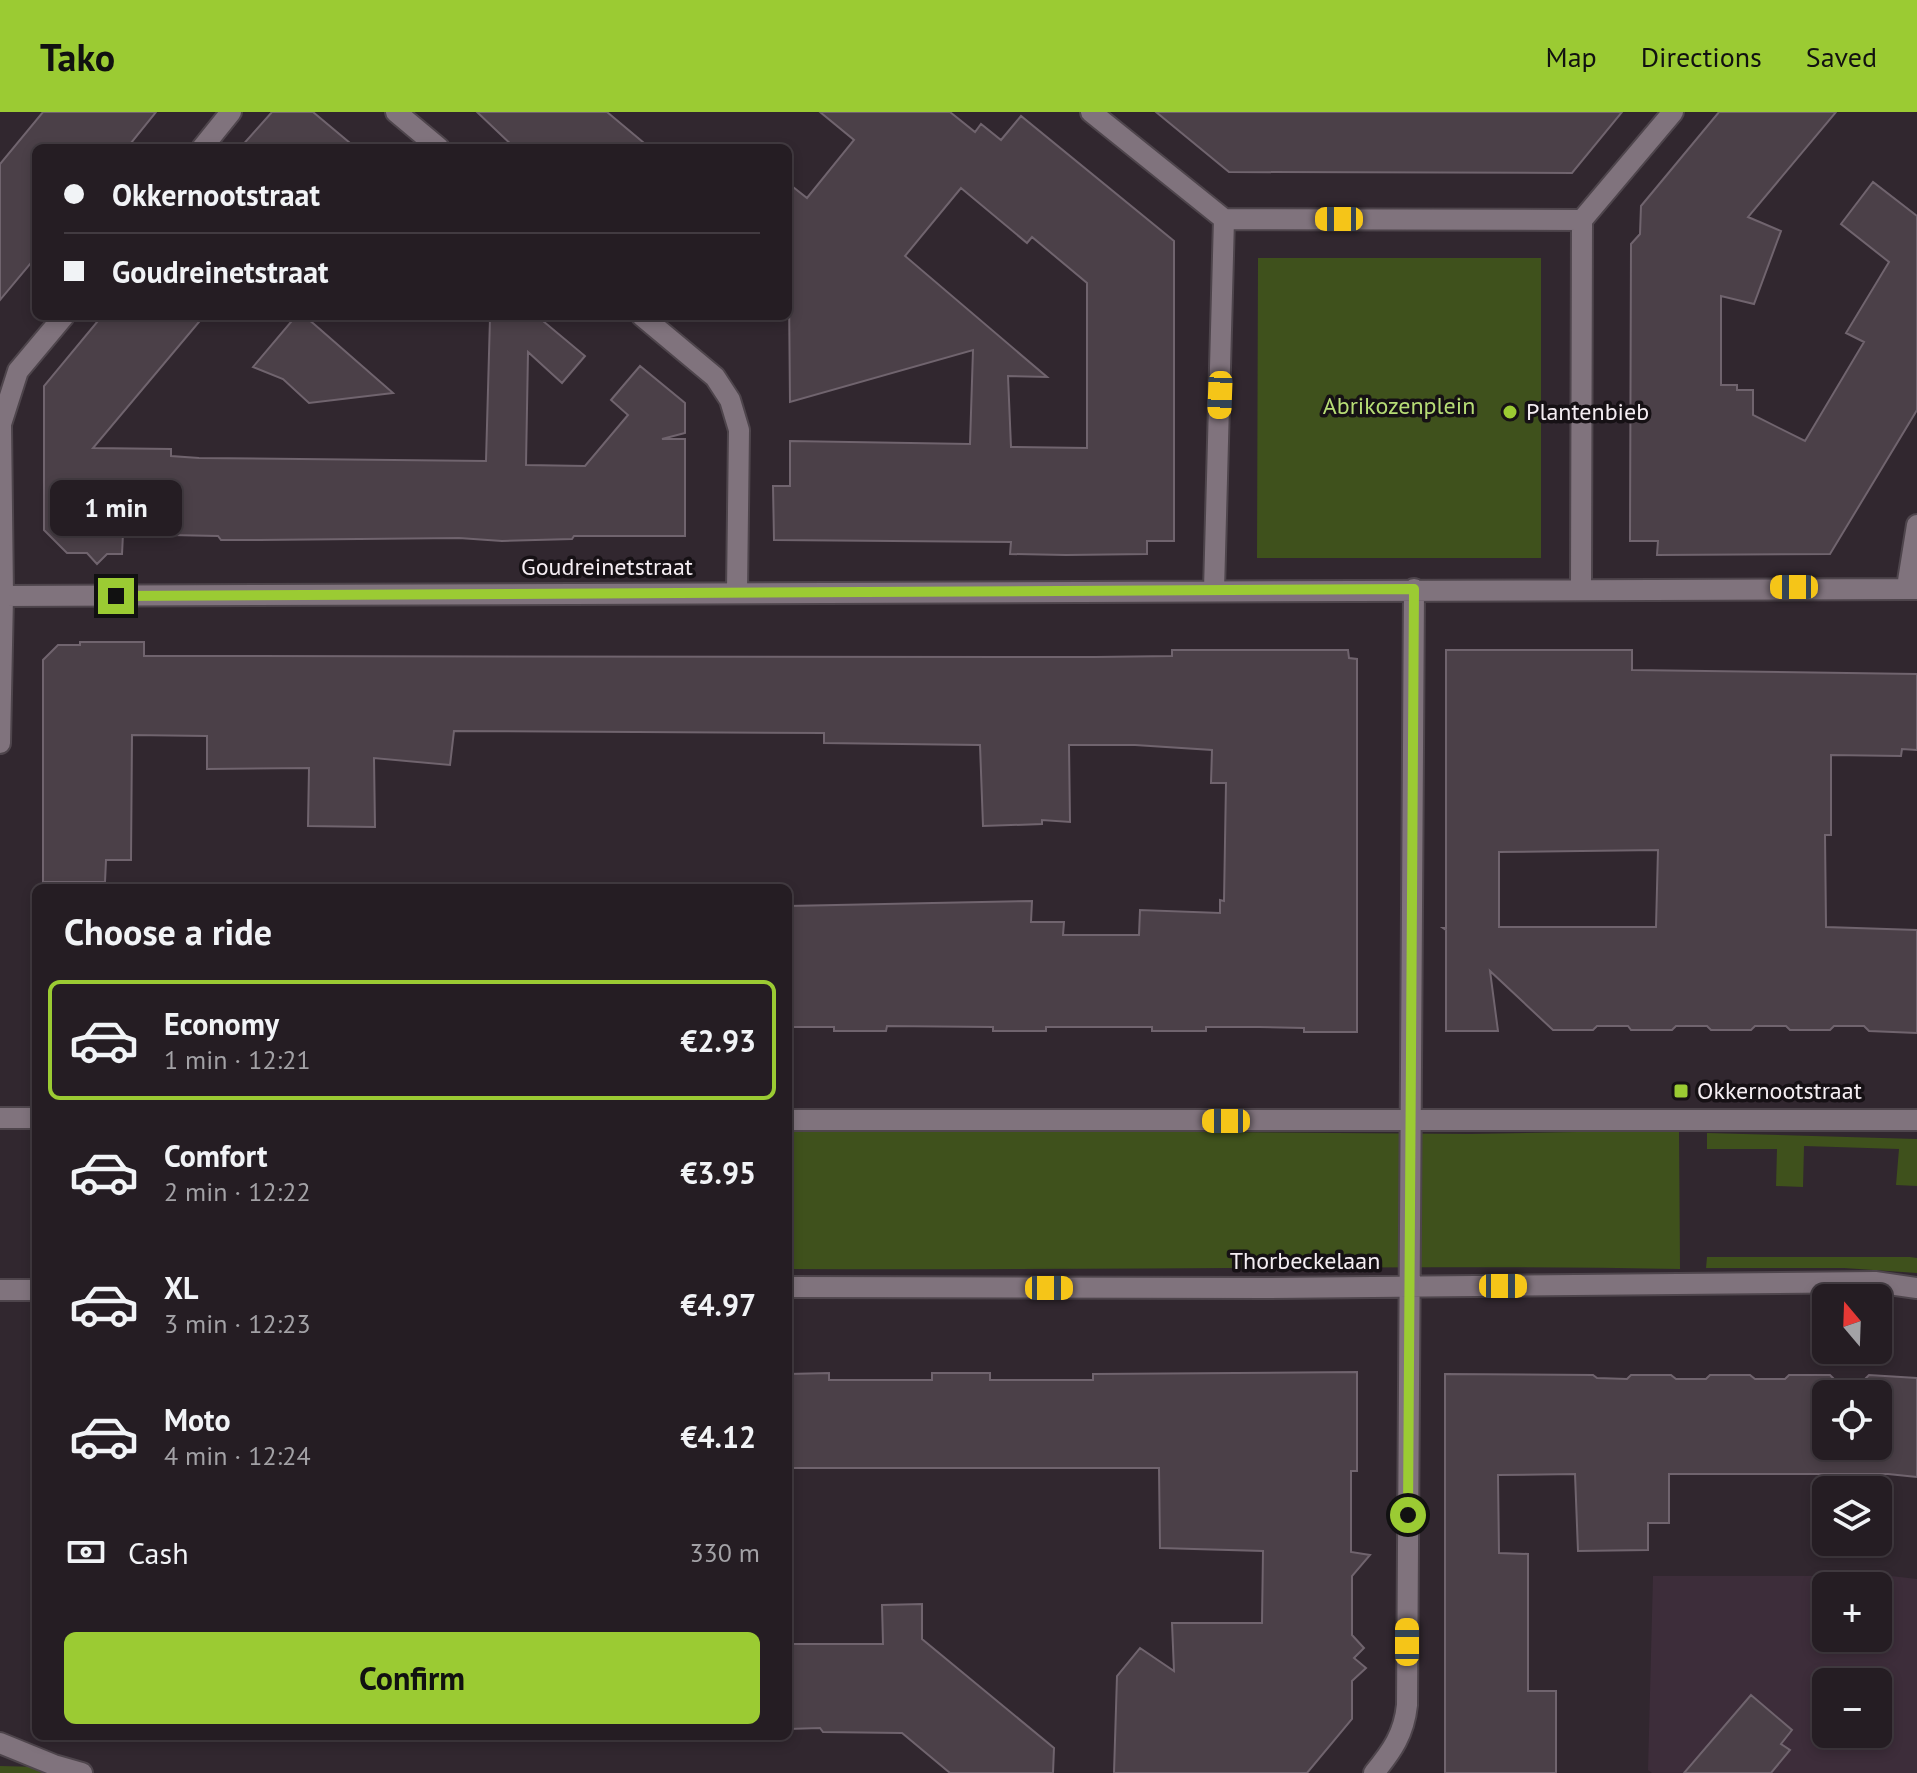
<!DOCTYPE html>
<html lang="en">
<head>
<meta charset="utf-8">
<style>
  :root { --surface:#251d23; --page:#2d262b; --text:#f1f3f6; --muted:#a3a2a6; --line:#423b41; --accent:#9bcb33 }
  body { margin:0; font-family:"PT Sans",sans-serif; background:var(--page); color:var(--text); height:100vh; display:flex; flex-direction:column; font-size:30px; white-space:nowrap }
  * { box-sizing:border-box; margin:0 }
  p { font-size:26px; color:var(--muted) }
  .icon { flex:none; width:44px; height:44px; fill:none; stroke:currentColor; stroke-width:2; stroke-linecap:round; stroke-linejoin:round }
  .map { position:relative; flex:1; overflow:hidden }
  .sheet { position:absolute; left:32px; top:772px; width:760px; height:856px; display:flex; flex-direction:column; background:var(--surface); border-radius:12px; box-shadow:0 4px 12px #0003,0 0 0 2px var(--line) }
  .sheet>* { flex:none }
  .hud { position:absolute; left:32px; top:32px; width:760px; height:176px; border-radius:12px; box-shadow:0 4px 12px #0003,0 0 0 2px var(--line); display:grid; align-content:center; height:176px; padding:0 32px; background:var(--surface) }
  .needle { width:52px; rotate:341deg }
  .fabs { position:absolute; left:1812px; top:1172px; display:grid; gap:16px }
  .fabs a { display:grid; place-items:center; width:80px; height:80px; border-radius:12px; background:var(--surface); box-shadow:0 4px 12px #0003,0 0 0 2px var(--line); font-size:40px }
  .end { position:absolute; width:36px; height:36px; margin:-18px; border:10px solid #9bcb33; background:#111; box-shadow:0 0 0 4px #111 }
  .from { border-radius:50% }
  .bubble { position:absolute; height:56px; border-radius:12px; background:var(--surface); box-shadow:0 4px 12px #0003,0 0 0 2px var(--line); font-size:26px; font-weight:700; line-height:56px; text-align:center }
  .car { position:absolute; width:24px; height:48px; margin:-24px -12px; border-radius:10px; box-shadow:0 0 6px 2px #0007; background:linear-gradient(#f5c518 24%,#345 0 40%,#f5c518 0 76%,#345 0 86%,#f5c518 0) }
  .hud b { display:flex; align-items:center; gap:28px; height:76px; font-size:30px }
  .hud b+b { border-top:2px solid var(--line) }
  .hud i { width:20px; height:20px; background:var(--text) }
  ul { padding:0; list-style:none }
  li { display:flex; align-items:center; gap:24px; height:120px; margin:0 16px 12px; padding:0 16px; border:4px solid transparent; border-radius:12px }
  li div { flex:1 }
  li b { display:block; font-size:30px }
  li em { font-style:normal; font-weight:700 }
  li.on { border-color:var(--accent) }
  li>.icon { width:72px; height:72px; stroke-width:1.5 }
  h2 { padding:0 32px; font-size:36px; line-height:96px }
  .pay { display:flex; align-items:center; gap:20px; height:88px; padding:0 32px; font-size:30px }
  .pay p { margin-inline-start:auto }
  .primary-button { display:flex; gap:16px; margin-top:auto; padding:16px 32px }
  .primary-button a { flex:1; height:92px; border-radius:12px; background:var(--accent); color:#111; font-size:32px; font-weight:700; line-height:92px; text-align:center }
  header { display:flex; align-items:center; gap:48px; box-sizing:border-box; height:112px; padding:0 40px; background:var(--accent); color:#111 }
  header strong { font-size:38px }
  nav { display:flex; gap:44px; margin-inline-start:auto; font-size:28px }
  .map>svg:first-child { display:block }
  .built { fill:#3d2d3a; fill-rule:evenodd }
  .green { fill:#3f511c }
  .building { fill:#4b4048; stroke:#70646e; stroke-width:2; fill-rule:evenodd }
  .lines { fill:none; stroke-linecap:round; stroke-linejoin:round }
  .minor-casing { stroke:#4e454c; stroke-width:24 }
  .minor { stroke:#80737d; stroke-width:20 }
  .route { stroke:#9bcb33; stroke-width:10 }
  .poi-dot { fill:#9bcb33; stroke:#161115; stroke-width:3 }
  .labels { text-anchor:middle; stroke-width:7; stroke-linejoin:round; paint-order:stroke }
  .park-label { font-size:24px; fill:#b7dd76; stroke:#161115 }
  .poi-label { font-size:24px; fill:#f5eef3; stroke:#161115; text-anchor:start }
  .street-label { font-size:24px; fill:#f5eef3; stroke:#161115 }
</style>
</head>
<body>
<header>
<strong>Tako</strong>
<nav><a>Map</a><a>Directions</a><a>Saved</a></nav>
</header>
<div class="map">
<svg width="1917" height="1661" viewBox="0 0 1917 1661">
  <rect width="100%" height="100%" fill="#31272f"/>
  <path class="built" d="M 1653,1464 L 1891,1464 L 1917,1467 L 1917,1661 L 1652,1661 L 1648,1658 ZM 1826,1474 L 1878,1474 L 1878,1526 L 1826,1526 ZM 1826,1570 L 1878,1570 L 1878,1622 L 1826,1622 Z"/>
  <path class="green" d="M 1258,146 L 1541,146 L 1541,446 L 1257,446 Z
    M 837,1017 L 1470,1022 L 1679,1018 L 1680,1157 C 1383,1152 1085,1159 788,1157 L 788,1018 Z
    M 1707,1021 L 1917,1027 L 1917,1074 L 1896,1073 L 1899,1037 L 1804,1034 L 1803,1075 L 1776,1074 L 1777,1037 L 1707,1037 Z
    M 1707,1145 L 1910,1145 L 1917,1146 L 1917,1161 L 1844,1156 L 1706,1156 Z
    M 0,1654 L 39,1655 L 51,1661 L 0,1661 Z"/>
  <path class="building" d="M 43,0 L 156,0 L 127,36 L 36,36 L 36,145 L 0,188 L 0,52 Z
    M 272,0 L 313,0 L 356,36 L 240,36 Z
    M 477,0 L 607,0 L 650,36 L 515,36 Z
    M 820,0 L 950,0 L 975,20 L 981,12 L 1001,28 L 1021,4 L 1174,129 L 1174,429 L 1147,429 L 1147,442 L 1066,443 L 1010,442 L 1011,430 L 774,428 L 773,374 L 790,374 L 790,329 L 970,332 L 973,238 L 790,290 L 788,71 L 807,86 L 854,28 ZM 961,76 L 1027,131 L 1032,125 L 1087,171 L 1087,336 L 1011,335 L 1008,264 L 1047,265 L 905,144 Z
    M 1156,0 L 1622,0 L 1572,61 L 1229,60 Z
    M 1719,0 L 1836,0 L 1748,105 L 1781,119 L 1754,192 L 1721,184 L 1721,273 L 1737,273 L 1737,278 L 1753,278 L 1753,303 L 1805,329 L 1864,230 L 1846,221 L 1889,150 L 1841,112 L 1873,70 L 1917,104 L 1917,298 L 1830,442 L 1657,443 L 1658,429 L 1630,429 L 1631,132 L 1640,122 L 1641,94 Z
    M 102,204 L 204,204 L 93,336 L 171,337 L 171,344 L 199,346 L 486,349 L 490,206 L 488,204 L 537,204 L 585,244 L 562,271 L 528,240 L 526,353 L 585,354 L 628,303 L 611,288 L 640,254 L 685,291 L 685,321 L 662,327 L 685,327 L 685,424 L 574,424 L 572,427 L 502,429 L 459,426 L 259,428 L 221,428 L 218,424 L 123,422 L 122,442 L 107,442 L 97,452 L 87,441 L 67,441 L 44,418 L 44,274 Z
    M 296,204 L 304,204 L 314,212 L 393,281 L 309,291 L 283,267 L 253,255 Z
    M 80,530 L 144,530 L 144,544 L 1095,545 L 1172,544 L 1172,538 L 1348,538 L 1349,546 L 1357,547 L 1357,920 L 1304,920 L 1304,916 L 1259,915 L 1206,915 L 1206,919 L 1152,919 L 1152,915 L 1046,915 L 1046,919 L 993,919 L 993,915 L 887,914 L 886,919 L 834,919 L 834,915 L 788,915 L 788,794 L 1032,789 L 1031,810 L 1064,810 L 1063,823 L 1139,823 L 1140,798 L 1220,801 L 1220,788 L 1224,789 L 1226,671 L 1211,671 L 1212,638 L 1135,633 L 1069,633 L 1070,710 L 1042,708 L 1042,712 L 983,714 L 980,633 L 824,631 L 824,621 L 454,619 L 450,653 L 374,646 L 375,715 L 308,714 L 309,656 L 207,657 L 207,624 L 132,623 L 131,748 L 106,748 L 105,770 L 43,770 L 43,548 L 58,533 L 80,533 Z
    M 1446,538 L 1632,538 L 1632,558 L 1917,562 L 1917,638 L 1902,637 L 1901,644 L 1831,643 L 1831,723 L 1825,723 L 1826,815 L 1917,818 L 1917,921 L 1869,919 L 1864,914 L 1834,914 L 1830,918 L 1790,918 L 1786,914 L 1755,914 L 1751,918 L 1711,918 L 1707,914 L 1676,914 L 1672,918 L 1631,918 L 1628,914 L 1597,914 L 1593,918 L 1553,918 L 1490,859 L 1498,919 L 1446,919 L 1446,818 L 1443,816 L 1446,816 ZM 1658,738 L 1656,815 L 1499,815 L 1499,740 Z
    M 1357,1260 L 1357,1359 L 1351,1359 L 1351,1440 L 1370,1443 L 1352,1464 L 1352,1523 L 1364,1536 L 1354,1546 L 1366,1556 L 1352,1569 L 1352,1607 L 1307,1661 L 1114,1661 L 1117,1564 L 1140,1536 L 1174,1559 L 1172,1511 L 1262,1511 L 1263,1439 L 1160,1436 L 1159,1356 L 788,1356 L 788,1262 L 829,1261 L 829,1268 L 932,1268 L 932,1261 L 990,1261 L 990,1268 L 1093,1268 L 1093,1262 Z
    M 1445,1262 L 1593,1263 L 1597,1266 L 1627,1267 L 1631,1263 L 1671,1263 L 1676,1267 L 1706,1267 L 1710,1263 L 1750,1263 L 1755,1267 L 1785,1267 L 1789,1263 L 1830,1263 L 1834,1267 L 1865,1267 L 1869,1263 L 1917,1266 L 1917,1365 L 1888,1362 L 1669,1362 L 1669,1411 L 1648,1411 L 1648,1438 L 1578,1439 L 1575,1362 L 1498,1363 L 1499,1441 L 1528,1442 L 1528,1579 L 1556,1579 L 1556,1661 L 1445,1661 ZM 1826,1282 L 1878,1282 L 1878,1334 L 1826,1334 Z
    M 922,1492 L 922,1527 L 1054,1636 L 1053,1661 L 950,1661 L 902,1621 L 823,1620 L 820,1616 L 788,1617 L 788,1532 L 883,1532 L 882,1493 Z
    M 1751,1583 L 1792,1618 L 1781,1632 L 1790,1638 L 1771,1661 L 1684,1661 Z"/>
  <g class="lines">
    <g class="minor-casing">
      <path id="minor" d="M 396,0 L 439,36
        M 1091,0 L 1224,107
        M 202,36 L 231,0
        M 1224,107 L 1582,108 L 1581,476
        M 1582,108 L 1673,0
        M 642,204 L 715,265 L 730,288 L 739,318 L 737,480
        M 1907,475 L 1917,413
        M 1214,478 L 1224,107
        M 0,484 L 1917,477
        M 0,631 L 3,484 L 1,312 L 18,259 L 64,204
        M 0,1006 L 36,1006
        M 788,1008 L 1917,1008
        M 788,1175 L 1270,1176 L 1875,1170 L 1917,1176
        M 0,1178 L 36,1178
        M 0,1631 L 54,1653 L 82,1661
        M 1374,1661 C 1392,1639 1404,1622 1407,1593 L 1414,477"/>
    </g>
    <use href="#minor" class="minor"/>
  </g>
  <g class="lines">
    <path class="route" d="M 116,484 L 1414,477 L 1408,1403"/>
  </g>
  <g class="poi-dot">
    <circle cx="1510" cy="300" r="8"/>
    <rect x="1673" y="971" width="16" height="16" rx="4"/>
  </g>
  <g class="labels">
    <g class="park-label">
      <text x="1399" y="302">Abrikozenplein</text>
    </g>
    <g class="poi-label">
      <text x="1526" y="308">Plantenbieb</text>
      <text x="1697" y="987">Okkernootstraat</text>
    </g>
    <g class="street-label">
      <text x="607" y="463">Goudreinetstraat</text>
      <text x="1305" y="1157">Thorbeckelaan</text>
    </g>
  </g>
</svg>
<div class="fabs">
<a><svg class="needle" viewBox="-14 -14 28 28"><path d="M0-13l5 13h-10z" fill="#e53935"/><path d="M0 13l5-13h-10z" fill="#a3a2a6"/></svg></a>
<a><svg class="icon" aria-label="locate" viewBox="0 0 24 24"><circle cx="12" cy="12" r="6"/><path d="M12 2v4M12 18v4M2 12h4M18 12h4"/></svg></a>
<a><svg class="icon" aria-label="layers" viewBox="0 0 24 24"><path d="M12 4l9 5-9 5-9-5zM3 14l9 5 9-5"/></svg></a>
<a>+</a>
<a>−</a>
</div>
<i class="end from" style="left:1408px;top:1403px"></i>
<i class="end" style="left:116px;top:484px"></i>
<div class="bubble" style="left:50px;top:368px;width:132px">1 min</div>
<i class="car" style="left:1339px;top:107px;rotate:270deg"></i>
<i class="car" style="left:1220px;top:283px;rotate:182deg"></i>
<i class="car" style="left:1794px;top:475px;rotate:270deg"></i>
<i class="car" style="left:1226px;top:1009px;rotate:270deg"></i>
<i class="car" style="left:1503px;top:1174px;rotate:90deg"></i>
<i class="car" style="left:1049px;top:1176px;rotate:90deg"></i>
<i class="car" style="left:1407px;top:1530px;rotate:0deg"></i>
<div class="hud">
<b><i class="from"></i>Okkernootstraat</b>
<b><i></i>Goudreinetstraat</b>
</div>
<section class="sheet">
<h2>Choose a ride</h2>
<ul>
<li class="on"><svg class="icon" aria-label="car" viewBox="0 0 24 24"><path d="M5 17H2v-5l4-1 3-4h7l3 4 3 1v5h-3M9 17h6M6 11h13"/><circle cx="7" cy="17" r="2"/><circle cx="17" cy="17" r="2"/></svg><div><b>Economy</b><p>1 min · 12:21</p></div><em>€2.93</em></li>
<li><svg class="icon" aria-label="car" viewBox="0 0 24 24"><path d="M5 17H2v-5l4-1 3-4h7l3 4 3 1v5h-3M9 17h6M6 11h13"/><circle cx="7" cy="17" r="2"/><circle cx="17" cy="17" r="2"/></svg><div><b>Comfort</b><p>2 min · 12:22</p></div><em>€3.95</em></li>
<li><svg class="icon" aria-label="car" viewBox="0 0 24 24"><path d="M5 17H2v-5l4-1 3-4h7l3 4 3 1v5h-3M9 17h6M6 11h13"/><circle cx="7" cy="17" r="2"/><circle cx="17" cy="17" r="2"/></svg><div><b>XL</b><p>3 min · 12:23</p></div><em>€4.97</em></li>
<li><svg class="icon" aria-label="car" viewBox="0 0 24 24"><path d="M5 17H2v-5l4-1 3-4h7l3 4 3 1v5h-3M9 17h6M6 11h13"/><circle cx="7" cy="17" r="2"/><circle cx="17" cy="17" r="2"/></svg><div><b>Moto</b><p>4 min · 12:24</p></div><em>€4.12</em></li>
</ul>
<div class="pay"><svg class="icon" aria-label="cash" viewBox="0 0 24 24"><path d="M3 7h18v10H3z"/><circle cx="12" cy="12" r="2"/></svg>Cash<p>330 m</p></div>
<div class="primary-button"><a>Confirm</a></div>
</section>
</div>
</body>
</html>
